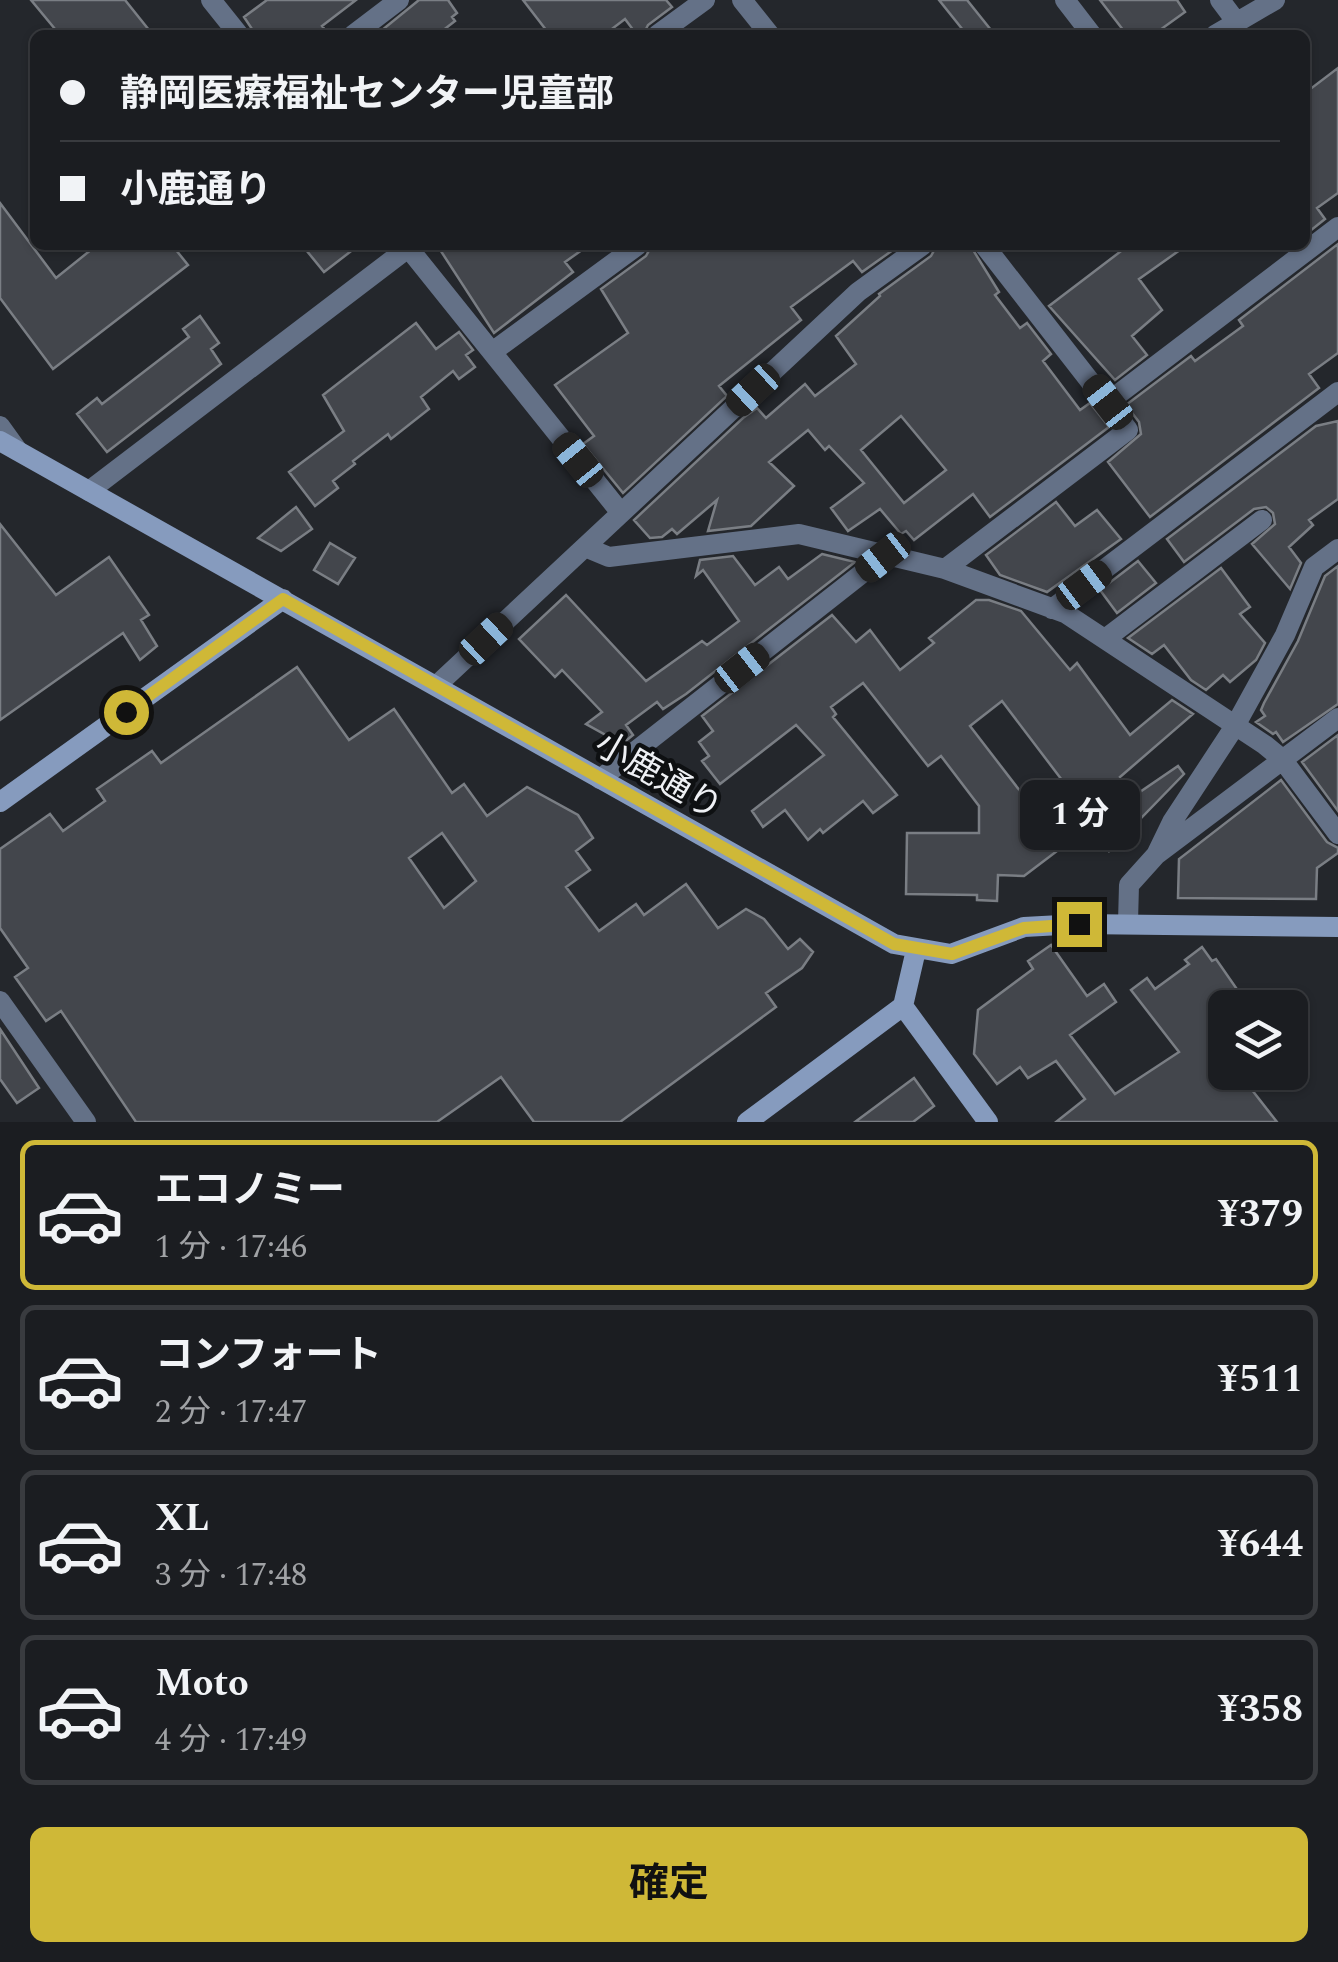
<!DOCTYPE html>
<html lang="ja">
<head>
<meta charset="utf-8">
<style>
  :root { --surface:#1b1d21; --page:#24262a; --text:#f1f3f6; --muted:#a0a2a5; --line:#393b3f; --accent:#cfb837 }
  body { margin:0; font-family:Spectral,"Noto Sans JP",serif; background:var(--page); color:var(--text); height:100vh; display:flex; flex-direction:column; font-size:38px; white-space:nowrap }
  * { box-sizing:border-box; margin:0 }
  p { font-size:32px; color:var(--muted) }
  .icon { flex:none; width:55px; height:55px; fill:none; stroke:currentColor; stroke-width:2; stroke-linecap:round; stroke-linejoin:round }
  .map { position:relative; height:1122px; overflow:hidden }
  .panel { display:flex; flex-direction:column; background:var(--surface); flex:1 }
  .panel>* { flex:none }
  .guide { position:absolute; left:30px; top:30px; width:1280px; height:220px; border-radius:15px; box-shadow:0 2px 8px #0004,0 0 0 2px var(--line); display:grid; align-content:center; height:220px; padding:0 30px; background:var(--surface) }
  .buttons { position:absolute; left:1208px; top:990px; display:grid; gap:20px }
  .buttons a { display:grid; place-items:center; width:100px; height:100px; border-radius:15px; background:var(--surface); box-shadow:0 2px 8px #0004,0 0 0 2px var(--line); font-size:50px }
  .end { position:absolute; width:45px; height:45px; margin:-22px; border:12px solid #cfb837; background:#111; box-shadow:0 0 0 5px #111 }
  .from { border-radius:50% }
  .bubble { position:absolute; height:70px; border-radius:15px; background:var(--surface); box-shadow:0 2px 8px #0004,0 0 0 2px var(--line); font-size:32px; font-weight:700; line-height:70px; text-align:center }
  .car { position:absolute; width:30px; height:60px; margin:-30px -15px; border-radius:12px; box-shadow:0 0 8px 2px #0007; background:linear-gradient(#222 24%,#8ab4d8 0 40%,#222 0 76%,#8ab4d8 0 86%,#222 0) }
  .guide b { display:flex; align-items:center; gap:35px; height:95px; font-size:38px }
  .guide b+b { border-top:2px solid var(--line) }
  .guide i { width:25px; height:25px; background:var(--text) }
  ul { padding:18px 0 0; list-style:none }
  li { display:flex; align-items:center; gap:30px; height:150px; margin:0 20px 15px; padding:0 10px; border:5px solid var(--line); border-radius:15px }
  li div { flex:1 }
  li b { display:block; font-size:38px }
  li em { font-style:normal; font-weight:700 }
  li.on { border-color:var(--accent) }
  li>.icon { width:90px; height:90px; stroke-width:1.5 }
  .button { display:flex; gap:20px; margin-top:auto; padding:20px 30px }
  .button a { flex:1; height:115px; border-radius:15px; background:var(--accent); color:#111; font-size:40px; font-weight:700; line-height:115px; text-align:center }
  .map>svg:first-child { display:block }
  .building { fill:#43464c; stroke:#7a7e84; stroke-width:2.5; fill-rule:evenodd }
  .lines { fill:none; stroke-linecap:round; stroke-linejoin:round }
  .street { stroke:#647187; stroke-width:20 }
  .secondary { stroke:#869bbe; stroke-width:20 }
  .route { stroke:#cfb837; stroke-width:12 }
  .labels { text-anchor:middle; stroke-width:9; stroke-linejoin:round; paint-order:stroke }
  .street-label { font-size:35px; fill:#eef0f4; stroke:#0e1012 }
</style>
</head>
<body>
<div class="map">
<svg width="1338" height="1122" viewBox="0 0 1338 1122">
  <rect width="100%" height="100%" fill="#24272c"/>
  <path class="building" d="M 31,0 L 125,0 L 153,35 L 60,35 Z
    M 267,0 L 356,0 L 322,26 L 329,35 L 256,35 L 244,17 Z
    M 419,0 L 448,0 L 457,13 L 452,17 L 455,21 L 437,35 L 376,35 Z
    M 523,0 L 666,0 L 672,7 L 648,25 L 643,35 L 637,35 L 625,19 L 604,35 L 550,35 Z
    M 939,0 L 967,0 L 995,35 L 967,35 Z
    M 1100,0 L 1177,0 L 1185,12 L 1153,35 L 1127,35 Z
    M 1338,68 L 1338,193 L 1317,208 L 1325,219 L 1305,235 L 1305,93 Z
    M 0,203 L 56,278 L 97,245 L 172,245 L 188,265 L 53,369 L 0,298 Z
    M 1338,244 L 1338,353 L 1309,374 L 1319,388 L 1150,517 L 1108,462 L 1141,434 L 1139,422 L 1126,405 L 1191,356 L 1195,361 L 1243,326 L 1239,320 Z
    M 302,245 L 359,245 L 324,272 Z
    M 437,245 L 589,245 L 565,262 L 573,272 L 494,333 Z
    M 652,245 L 900,245 L 862,272 L 853,261 L 791,307 L 801,320 L 719,386 L 727,396 L 623,493 L 583,444 L 594,436 L 555,385 L 628,333 L 601,289 L 646,256 Z
    M 937,245 L 970,245 L 999,292 L 995,295 L 1020,328 L 1027,323 L 1051,354 L 1043,361 L 1080,410 L 1090,403 L 1109,427 L 990,517 L 973,494 L 914,540 L 906,531 L 901,534 L 880,509 L 848,531 L 831,508 L 864,483 L 829,446 L 825,450 L 808,430 L 769,462 L 794,486 L 751,526 L 708,531 L 717,500 L 677,534 L 672,529 L 662,537 L 650,538 L 634,520 L 743,418 L 757,408 L 766,418 L 805,384 L 815,396 L 856,364 L 836,336 L 880,296 L 879,294 L 931,256 ZM 901,416 L 946,470 L 904,503 L 861,450 Z
    M 1129,245 L 1187,245 L 1139,279 L 1162,310 L 1132,336 L 1147,355 L 1115,380 L 1049,306 Z
    M 200,316 L 219,343 L 211,349 L 221,364 L 107,452 L 77,414 L 97,398 L 102,404 L 189,337 L 183,329 Z
    M 416,323 L 436,349 L 459,332 L 473,350 L 466,355 L 475,367 L 459,379 L 453,371 L 421,397 L 429,409 L 391,439 L 388,434 L 353,461 L 355,464 L 333,481 L 338,488 L 315,506 L 289,472 L 344,431 L 323,395 Z
    M 1338,421 L 1338,499 L 1309,520 L 1313,525 L 1289,547 L 1301,563 L 1290,589 L 1252,544 L 1275,524 L 1273,513 L 1266,507 L 1254,509 L 1184,562 L 1167,539 L 1316,426 Z
    M 1056,502 L 1075,526 L 1097,510 L 1121,539 L 1047,592 L 1000,575 L 986,555 Z
    M 296,507 L 312,529 L 281,551 L 258,538 Z
    M 0,524 L 56,595 L 109,557 L 149,615 L 141,620 L 157,646 L 140,660 L 123,633 L 0,720 Z
    M 330,543 L 355,558 L 338,584 L 314,570 Z
    M 822,554 L 855,562 L 686,694 L 663,709 L 657,702 L 626,725 L 633,735 L 622,744 L 586,724 L 602,712 L 562,670 L 555,677 L 519,639 L 566,595 L 646,681 L 702,641 L 707,645 L 739,621 L 703,570 L 696,576 L 700,560 L 733,556 L 755,585 L 779,567 L 788,579 Z
    M 1138,561 L 1156,583 L 1117,613 L 1100,590 Z
    M 1338,566 L 1338,704 L 1283,742 L 1276,732 L 1273,734 L 1256,722 L 1265,716 L 1261,710 L 1264,703 L 1298,641 L 1325,576 Z
    M 1221,568 L 1250,607 L 1240,614 L 1265,643 L 1256,660 L 1230,682 L 1223,675 L 1206,690 L 1191,680 L 1164,645 L 1152,654 L 1128,638 Z
    M 976,600 L 989,600 L 1021,611 L 1070,670 L 1077,663 L 1130,735 L 1172,700 L 1193,714 L 1120,777 L 1134,796 L 1178,766 L 1184,774 L 1109,851 L 1090,826 L 1024,876 L 998,875 L 997,901 L 977,900 L 977,895 L 906,894 L 907,833 L 979,833 L 979,806 L 941,756 L 928,766 L 863,683 L 831,707 L 836,714 L 833,717 L 897,795 L 873,813 L 863,801 L 823,833 L 820,829 L 808,840 L 785,810 L 763,827 L 752,811 L 824,755 L 796,725 L 720,784 L 702,761 L 709,756 L 699,742 L 713,731 L 702,716 L 832,615 L 856,642 L 870,630 L 900,670 L 934,643 L 929,638 ZM 1002,701 L 1068,788 L 1037,813 L 970,726 Z
    M 297,667 L 349,740 L 394,709 L 452,793 L 464,784 L 487,816 L 527,787 L 578,815 L 593,838 L 576,851 L 590,870 L 566,887 L 599,931 L 636,904 L 644,915 L 686,884 L 718,928 L 746,909 L 764,919 L 788,949 L 800,939 L 813,952 L 802,968 L 766,993 L 776,1007 L 620,1122 L 534,1122 L 501,1077 L 437,1122 L 136,1122 L 61,1011 L 46,1021 L 15,977 L 28,968 L 0,928 L 0,849 L 50,814 L 63,831 L 105,801 L 97,789 L 152,751 L 161,763 ZM 442,833 L 476,881 L 444,908 L 409,858 Z
    M 1338,735 L 1338,811 L 1302,762 Z
    M 1281,780 L 1327,842 L 1338,848 L 1338,853 L 1317,868 L 1316,899 L 1178,898 L 1179,859 Z
    M 1051,945 L 1087,996 L 1104,984 L 1116,1002 L 1070,1035 L 1115,1094 L 1179,1052 L 1131,990 L 1147,978 L 1155,989 L 1189,964 L 1185,960 L 1202,947 L 1212,961 L 1216,959 L 1250,1008 L 1225,1008 L 1225,1072 L 1274,1072 L 1252,1090 L 1277,1122 L 1056,1122 L 1085,1099 L 1056,1061 L 1028,1078 L 1020,1067 L 997,1084 L 974,1054 L 978,1010 L 1033,969 L 1028,961 Z
    M 0,1029 L 39,1088 L 17,1103 L 0,1079 Z
    M 914,1078 L 934,1106 L 913,1122 L 855,1122 Z"/>
  <g class="lines">
    <path class="street" d="M 211,0 L 239,35
      M 742,0 L 770,35
      M 1065,0 L 1092,35
      M 1220,0 L 1235,20
      M 353,35 L 399,0
      M 657,35 L 705,0
      M 1215,35 L 1275,0
      M 406,245 L 621,513
      M 492,352 L 638,245
      M 1108,402 L 1338,227
      M 0,426 L 18,451
      M 89,491 L 408,248
      M 585,547 L 609,557 L 799,534 L 945,569 L 1065,613 L 1265,745 L 1282,759 L 1338,834
      M 945,569 L 1128,430 L 984,245
      M 1052,609 L 1338,392
      M 1105,639 L 1262,520
      M 437,685 L 858,292 L 923,245
      M 600,779 L 883,557
      M 1156,855 L 1172,822 L 1235,726 L 1285,635 L 1314,567 L 1338,549
      M 1128,922 L 1129,885 L 1156,855 L 1338,718
      M 0,1001 L 86,1122"/>
    <path class="secondary" d="M 0,441 L 894,944 L 951,954 L 1024,927 L 1079,924 L 1338,927
      M 0,802 L 283,599
      M 903,1006 L 988,1122
      M 747,1122 L 903,1006 L 916,950"/>
  </g>
  <g class="lines">
    <path class="route" d="M 126,712 L 283,599 L 894,944 L 952,954 L 1024,928 L 1079,924"/>
  </g>
  <g class="labels">
    <g class="street-label">
      <text transform="translate(659 775) rotate(30)" y="12">小鹿通り</text>
    </g>
  </g>
</svg>
<div class="buttons">
<a><svg class="icon" aria-label="layers" viewBox="0 0 24 24"><path d="M12 4l9 5-9 5-9-5zM3 14l9 5 9-5"/></svg></a>
</div>
<i class="end from" style="left:126px;top:712px"></i>
<i class="end" style="left:1079px;top:924px"></i>
<div class="bubble" style="left:1020px;top:780px;width:120px">1 分</div>
<i class="car" style="left:753px;top:390px;rotate:227deg"></i>
<i class="car" style="left:1108px;top:402px;rotate:322deg"></i>
<i class="car" style="left:578px;top:460px;rotate:321deg"></i>
<i class="car" style="left:883px;top:557px;rotate:232deg"></i>
<i class="car" style="left:1084px;top:585px;rotate:53deg"></i>
<i class="car" style="left:486px;top:639px;rotate:47deg"></i>
<i class="car" style="left:742px;top:668px;rotate:52deg"></i>
<div class="guide">
<b><i class="from"></i>静岡医療福祉センター児童部</b>
<b><i></i>小鹿通り</b>
</div>
</div>
<section class="panel">
<ul>
<li class="on"><svg class="icon" aria-label="car" viewBox="0 0 24 24"><path d="M5 17H2v-5l4-1 3-4h7l3 4 3 1v5h-3M9 17h6M6 11h13"/><circle cx="7" cy="17" r="2"/><circle cx="17" cy="17" r="2"/></svg><div><b>エコノミー</b><p>1 分 · 17:46</p></div><em>¥379</em></li>
<li><svg class="icon" aria-label="car" viewBox="0 0 24 24"><path d="M5 17H2v-5l4-1 3-4h7l3 4 3 1v5h-3M9 17h6M6 11h13"/><circle cx="7" cy="17" r="2"/><circle cx="17" cy="17" r="2"/></svg><div><b>コンフォート</b><p>2 分 · 17:47</p></div><em>¥511</em></li>
<li><svg class="icon" aria-label="car" viewBox="0 0 24 24"><path d="M5 17H2v-5l4-1 3-4h7l3 4 3 1v5h-3M9 17h6M6 11h13"/><circle cx="7" cy="17" r="2"/><circle cx="17" cy="17" r="2"/></svg><div><b>XL</b><p>3 分 · 17:48</p></div><em>¥644</em></li>
<li><svg class="icon" aria-label="car" viewBox="0 0 24 24"><path d="M5 17H2v-5l4-1 3-4h7l3 4 3 1v5h-3M9 17h6M6 11h13"/><circle cx="7" cy="17" r="2"/><circle cx="17" cy="17" r="2"/></svg><div><b>Moto</b><p>4 分 · 17:49</p></div><em>¥358</em></li>
</ul>
<div class="button"><a>確定</a></div>
</section>
</body>
</html>
